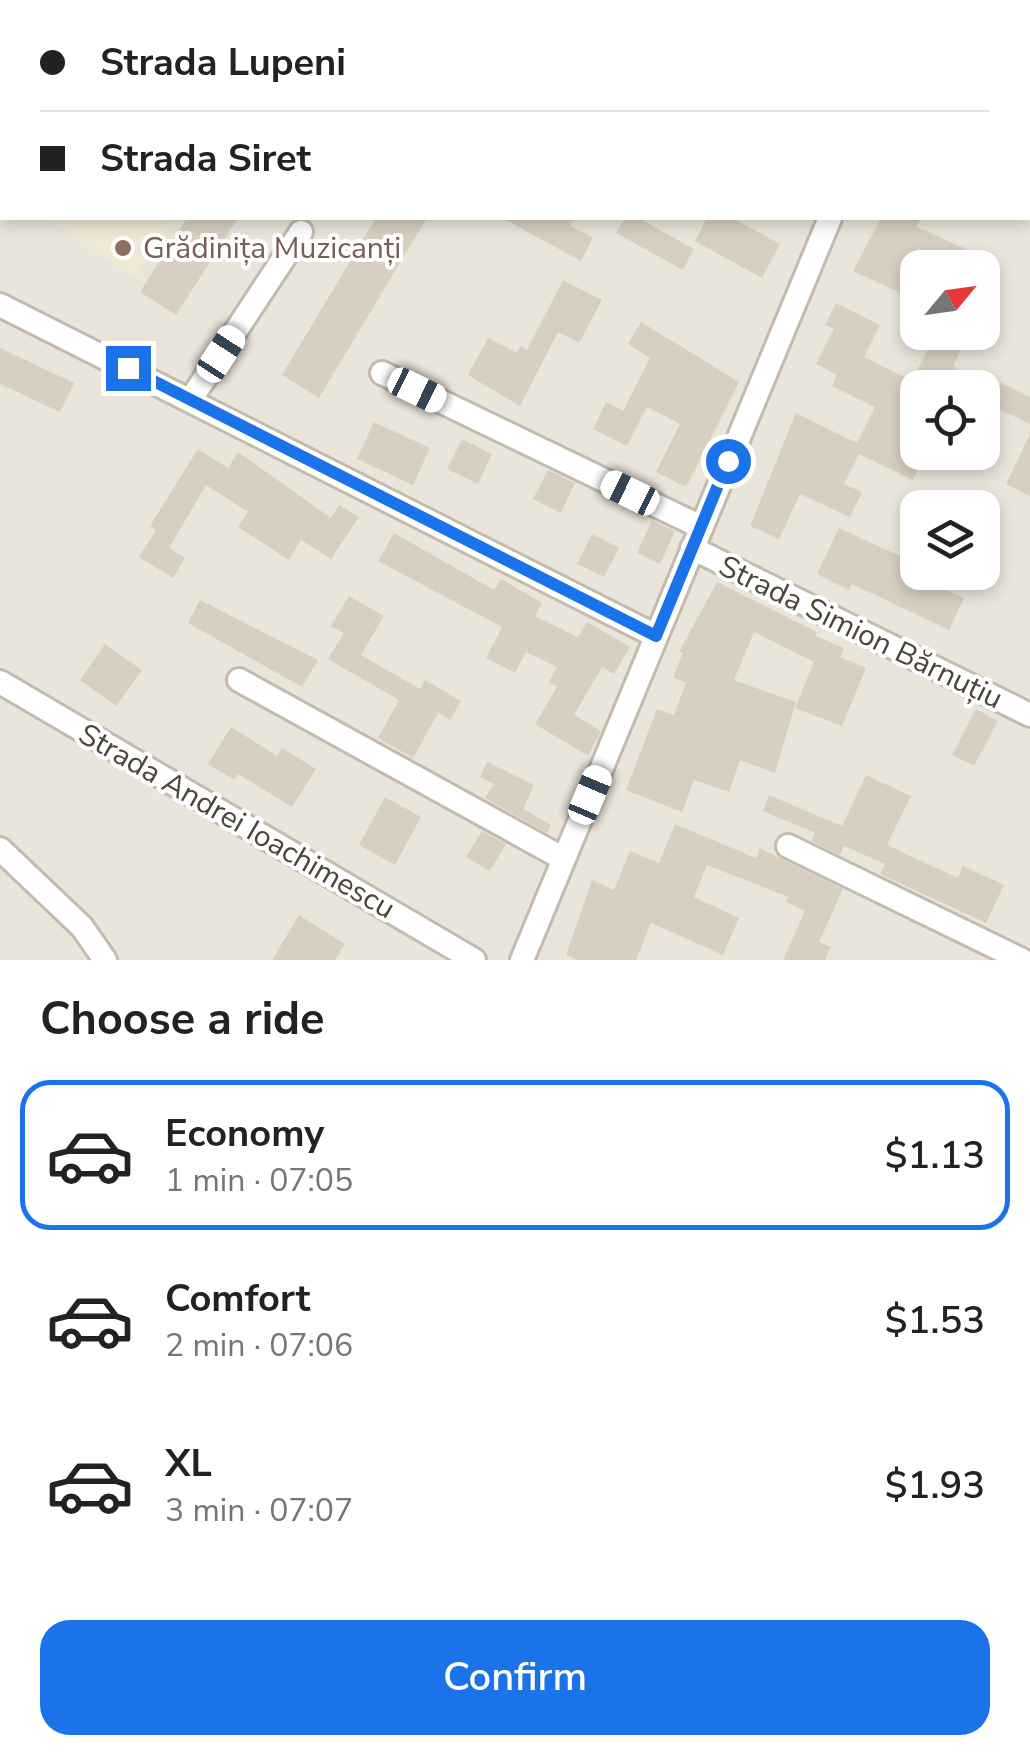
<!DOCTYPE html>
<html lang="en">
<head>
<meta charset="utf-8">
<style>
  :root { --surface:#fff; --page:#f2f2f2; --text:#222; --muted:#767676; --line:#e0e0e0; --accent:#1a73e8 }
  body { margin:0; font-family:"Nunito Sans",sans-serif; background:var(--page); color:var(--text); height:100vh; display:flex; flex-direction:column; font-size:38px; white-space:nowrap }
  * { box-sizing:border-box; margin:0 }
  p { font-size:32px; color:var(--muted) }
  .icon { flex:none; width:55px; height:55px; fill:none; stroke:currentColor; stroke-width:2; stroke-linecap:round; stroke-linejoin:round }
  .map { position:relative; height:960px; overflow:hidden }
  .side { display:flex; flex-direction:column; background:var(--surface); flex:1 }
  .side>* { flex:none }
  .hud { position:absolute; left:0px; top:0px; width:1030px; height:220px; box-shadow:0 5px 15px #0003; display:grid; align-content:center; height:220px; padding:0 40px; background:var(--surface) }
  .needle { width:65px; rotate:61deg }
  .buttons { position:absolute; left:900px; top:250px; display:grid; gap:20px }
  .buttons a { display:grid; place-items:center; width:100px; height:100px; border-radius:20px; background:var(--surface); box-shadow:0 5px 15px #0003; font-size:50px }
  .end { position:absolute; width:45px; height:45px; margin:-22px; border:12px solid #1a73e8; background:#fff; box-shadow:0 0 0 5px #fff }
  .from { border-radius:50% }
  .car { position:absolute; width:30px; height:60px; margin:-30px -15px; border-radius:12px; box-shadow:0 0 8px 2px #0007; background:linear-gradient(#fff 24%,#345 0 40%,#fff 0 76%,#345 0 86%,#fff 0) }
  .hud b { display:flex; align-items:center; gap:35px; height:95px; font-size:38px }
  .hud b+b { border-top:2px solid var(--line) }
  .hud i { width:25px; height:25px; background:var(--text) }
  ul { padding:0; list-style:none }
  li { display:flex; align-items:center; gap:30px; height:150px; margin:0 20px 15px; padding:0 20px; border:5px solid transparent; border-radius:30px }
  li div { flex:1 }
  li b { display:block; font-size:38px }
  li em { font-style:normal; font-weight:600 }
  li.on { border-color:var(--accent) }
  li>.icon { width:90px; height:90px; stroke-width:1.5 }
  h2 { padding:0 40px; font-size:45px; line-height:120px }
  .primary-button { display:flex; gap:20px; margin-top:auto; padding:20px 40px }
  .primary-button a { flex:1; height:115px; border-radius:30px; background:var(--accent); color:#fff; font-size:40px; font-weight:600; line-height:115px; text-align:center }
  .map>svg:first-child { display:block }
  .residential { fill:#eae5da; fill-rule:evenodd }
  .education { fill:#efe8d6 }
  .building { fill:#d8cfc1 }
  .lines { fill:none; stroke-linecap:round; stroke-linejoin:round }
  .minor-casing { stroke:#c2bbae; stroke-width:28 }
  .minor { stroke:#fff; stroke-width:22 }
  .route { stroke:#1a73e8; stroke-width:12 }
  .education-dot { fill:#8d6e63; stroke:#fff; stroke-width:4 }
  .labels { text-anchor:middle; stroke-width:8; stroke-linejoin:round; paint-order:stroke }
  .education-label { font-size:30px; fill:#785e54; stroke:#fff; text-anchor:start }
  .street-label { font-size:30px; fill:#4b4439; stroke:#fff }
</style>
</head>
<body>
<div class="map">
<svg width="1030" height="960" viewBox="0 0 1030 960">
  <rect width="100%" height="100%" fill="#f6f3ec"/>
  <path class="residential" d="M 0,0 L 1030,0 L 1030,960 L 0,960 ZM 2,2 L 1028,2 L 1028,218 L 2,218 ZM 918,268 L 982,268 L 982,332 L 918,332 ZM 918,388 L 982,388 L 982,452 L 918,452 ZM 918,508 L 982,508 L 982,572 L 918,572 Z"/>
  <path class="education" d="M 0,0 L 311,0 L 2,2 L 2,86 Z
    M 49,218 L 174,218 L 135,278 Z"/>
  <path class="building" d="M 187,218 L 238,218 L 176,315 L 140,292 Z
    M 376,218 L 427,218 L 319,398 L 282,375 Z
    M 502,218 L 575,218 L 570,226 L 593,238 L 581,261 Z
    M 625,218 L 638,218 L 694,249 L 683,270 L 616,233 Z
    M 707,218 L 732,218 L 780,244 L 762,278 L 695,241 Z
    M 881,218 L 921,218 L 917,227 L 979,255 L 973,268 L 960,268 L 918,248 L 918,268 L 903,268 L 918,274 L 918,301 L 853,271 Z
    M 563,280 L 602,300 L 579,343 L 558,332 L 520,406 L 468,375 L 488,338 L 517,353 L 520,346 L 527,350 Z
    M 836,303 L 880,325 L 864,357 L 912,381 L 929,347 L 900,332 L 970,332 L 953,366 L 997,389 L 1000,382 L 1030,397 L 1030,424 L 982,401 L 982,388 L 918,388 L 918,410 L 904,436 L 918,443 L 918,452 L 927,452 L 913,480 L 859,454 L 844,484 L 862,492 L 850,517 L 800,494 L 779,539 L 750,526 L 796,413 L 857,443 L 875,407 L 832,386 L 837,375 L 816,364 L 834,329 L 825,325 Z
    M 641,322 L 739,382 L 686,487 L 656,472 L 680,424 L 647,407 L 627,446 L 593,429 L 606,402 L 623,411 L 650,358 L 628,344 Z
    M 0,348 L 74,383 L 60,412 L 0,384 Z
    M 374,422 L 430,448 L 413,485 L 357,459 Z
    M 1030,434 L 1030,496 L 1006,484 Z
    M 462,439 L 492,454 L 478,484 L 447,469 Z
    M 198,449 L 228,468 L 238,452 L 331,518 L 339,505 L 359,517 L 331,559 L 301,540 L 289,560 L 238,527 L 248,512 L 206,485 L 169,548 L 185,558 L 173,578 L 139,557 L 156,530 L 150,526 Z
    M 548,470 L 575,483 L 561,513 L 533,499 Z
    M 652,520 L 675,531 L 660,564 L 637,553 Z
    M 918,523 L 917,576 L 964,598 L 949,630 L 852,584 L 849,590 L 817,574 L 839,528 L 900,556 Z
    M 394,533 L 494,590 L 501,579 L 542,603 L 535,616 L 578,637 L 587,622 L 630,647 L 614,674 L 602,667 L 574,715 L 601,731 L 588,756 L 535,724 L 557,687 L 549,682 L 557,667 L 526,652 L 515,673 L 486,658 L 502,627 L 378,561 Z
    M 592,534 L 619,548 L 604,577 L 577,564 Z
    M 717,582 L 817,632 L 815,636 L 844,648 L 840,657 L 866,668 L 842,726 L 795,708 L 814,662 L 754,632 L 734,680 L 796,702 L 775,773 L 740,760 L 729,792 L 694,780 L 682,812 L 626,790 L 657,709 L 674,715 L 686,683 L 673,677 L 683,653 L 679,652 Z
    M 349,596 L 384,616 L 361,655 L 420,689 L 425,680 L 461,701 L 450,720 L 438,713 L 413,758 L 378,738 L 399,700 L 328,659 L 344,633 L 331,626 Z
    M 200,600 L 318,660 L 302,687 L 188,623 Z
    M 105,644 L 142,670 L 116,706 L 80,680 Z
    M 976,709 L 998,721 L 974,766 L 952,755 Z
    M 231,727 L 277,756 L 282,748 L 316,769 L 292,807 L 238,774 L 234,780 L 208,764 Z
    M 487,762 L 534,785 L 523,809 L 551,825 L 547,833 L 485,798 L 494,784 L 480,777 Z
    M 866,775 L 911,796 L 887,845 L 958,878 L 963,866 L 1004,885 L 986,923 L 880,874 L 885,864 L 844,846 L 840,855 L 811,841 L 815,833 L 763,811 L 769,795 L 842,826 Z
    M 385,797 L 421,817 L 395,865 L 359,845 Z
    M 675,824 L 756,858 L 760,848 L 843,889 L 819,942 L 831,947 L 825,960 L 783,960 L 805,911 L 786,902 L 788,897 L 707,865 L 694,897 L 739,918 L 723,955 L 651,923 L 636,960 L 577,960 L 566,955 L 592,880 L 614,890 L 630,851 L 659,863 Z
    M 482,831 L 506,844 L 490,871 L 466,857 Z
    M 299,915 L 345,944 L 335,960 L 272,960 Z"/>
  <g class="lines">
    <g class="minor-casing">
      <path id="minor" d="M 658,0 L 663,2
        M 344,2 L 344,0
        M 921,2 L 922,0
        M 0,305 L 656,636
        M 382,373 L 701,527
        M 191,399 L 301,232
        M 692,548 L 1030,715
        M 239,680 L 564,859
        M 0,682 L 474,960
        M 788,846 L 1022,960
        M 0,849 L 82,927 L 105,960
        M 522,960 L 830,218"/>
    </g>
    <use href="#minor" class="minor"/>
  </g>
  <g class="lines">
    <path class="route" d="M 128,368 L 656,636 L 728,461"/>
  </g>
  <circle class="education-dot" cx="123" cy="248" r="10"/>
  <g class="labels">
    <g class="education-label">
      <text x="143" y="258">Grădinița Muzicanți</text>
    </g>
    <g class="street-label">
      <text transform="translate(861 632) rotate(26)" y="10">Strada Simion Bărnuțiu</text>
      <text transform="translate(237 821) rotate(30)" y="10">Strada Andrei Ioachimescu</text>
    </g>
  </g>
</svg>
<div class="buttons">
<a><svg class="needle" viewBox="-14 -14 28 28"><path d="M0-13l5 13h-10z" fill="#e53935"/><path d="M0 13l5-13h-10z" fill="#767676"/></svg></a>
<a><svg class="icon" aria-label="locate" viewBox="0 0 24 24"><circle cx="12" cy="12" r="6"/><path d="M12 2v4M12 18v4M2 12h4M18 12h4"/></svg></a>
<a><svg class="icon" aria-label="layers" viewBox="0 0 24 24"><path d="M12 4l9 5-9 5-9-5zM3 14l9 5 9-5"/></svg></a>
</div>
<i class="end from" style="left:728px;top:461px"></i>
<i class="end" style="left:128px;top:368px"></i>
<i class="car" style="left:221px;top:354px;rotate:33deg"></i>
<i class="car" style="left:417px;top:390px;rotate:116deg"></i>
<i class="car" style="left:630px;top:493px;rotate:296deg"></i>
<i class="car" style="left:590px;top:795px;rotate:23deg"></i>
<div class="hud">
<b><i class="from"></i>Strada Lupeni</b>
<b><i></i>Strada Siret</b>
</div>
</div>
<section class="side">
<h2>Choose a ride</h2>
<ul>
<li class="on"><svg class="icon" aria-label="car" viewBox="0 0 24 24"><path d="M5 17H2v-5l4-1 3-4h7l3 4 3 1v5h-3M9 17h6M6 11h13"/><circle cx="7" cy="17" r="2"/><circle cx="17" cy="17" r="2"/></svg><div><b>Economy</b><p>1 min · 07:05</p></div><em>$1.13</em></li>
<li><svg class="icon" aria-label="car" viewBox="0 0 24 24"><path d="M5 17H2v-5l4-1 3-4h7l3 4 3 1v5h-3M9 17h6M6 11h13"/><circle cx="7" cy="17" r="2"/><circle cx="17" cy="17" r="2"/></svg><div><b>Comfort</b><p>2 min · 07:06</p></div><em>$1.53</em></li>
<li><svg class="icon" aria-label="car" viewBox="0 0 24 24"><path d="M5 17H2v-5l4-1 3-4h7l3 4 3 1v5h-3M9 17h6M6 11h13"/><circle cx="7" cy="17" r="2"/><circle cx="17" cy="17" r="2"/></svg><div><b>XL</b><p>3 min · 07:07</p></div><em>$1.93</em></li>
</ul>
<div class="primary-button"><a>Confirm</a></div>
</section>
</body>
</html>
